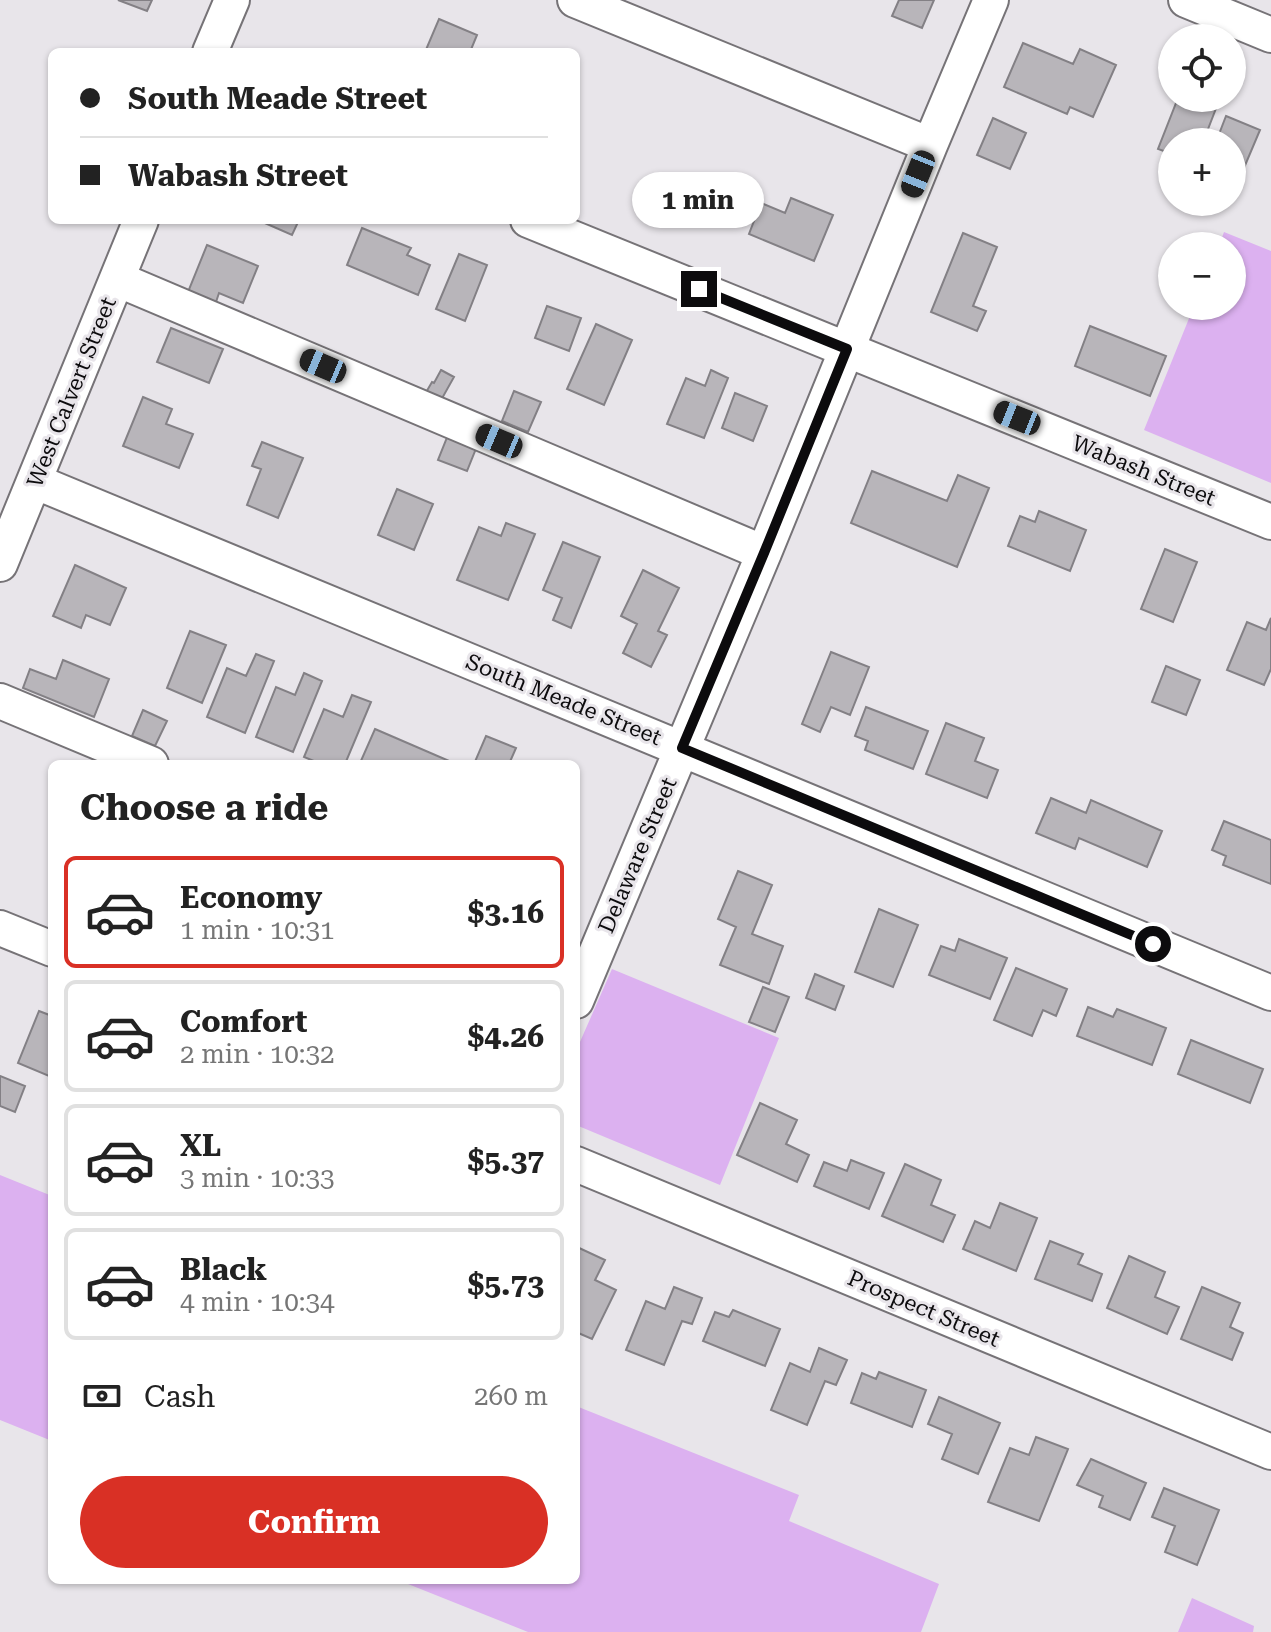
<!DOCTYPE html>
<html lang="en">
<head>
<meta charset="utf-8">
<style>
  :root { --surface:#fff; --page:#f2f2f2; --text:#222; --muted:#767676; --line:#e0e0e0; --accent:#d93025 }
  body { margin:0; font-family:"Roboto Serif",serif; background:var(--page); color:var(--text); height:100vh; display:flex; flex-direction:column; font-size:30px; white-space:nowrap }
  * { box-sizing:border-box; margin:0 }
  p { font-size:26px; color:var(--muted) }
  .icon { flex:none; width:44px; height:44px; fill:none; stroke:currentColor; stroke-width:2; stroke-linecap:round; stroke-linejoin:round }
  .map { position:relative; flex:1; overflow:hidden }
  .sheet { position:absolute; left:48px; top:760px; width:532px; height:824px; display:flex; flex-direction:column; background:var(--surface); border-radius:12px; box-shadow:0 2px 6px #0004 }
  .sheet>* { flex:none }
  .hud { position:absolute; left:48px; top:48px; width:532px; height:176px; border-radius:12px; box-shadow:0 2px 6px #0004; display:grid; align-content:center; height:176px; padding:0 32px; background:var(--surface) }
  .fabs { position:absolute; left:1158px; top:24px; display:grid; gap:16px }
  .fabs a { display:grid; place-items:center; width:88px; height:88px; border-radius:50%; background:var(--surface); box-shadow:0 2px 6px #0004; font-size:40px }
  .end { position:absolute; width:36px; height:36px; margin:-18px; border:10px solid #0c0b0d; background:#fff; box-shadow:0 0 0 4px #fff }
  .from { border-radius:50% }
  .bubble { position:absolute; height:56px; border-radius:28px; background:var(--surface); box-shadow:0 2px 6px #0004; font-size:26px; font-weight:700; line-height:56px; text-align:center }
  .car { position:absolute; width:24px; height:48px; margin:-24px -12px; border-radius:10px; box-shadow:0 0 6px 2px #0007; background:linear-gradient(#222 24%,#8ab4d8 0 40%,#222 0 76%,#8ab4d8 0 86%,#222 0) }
  .hud b { display:flex; align-items:center; gap:28px; height:76px; font-size:30px }
  .hud b+b { border-top:2px solid var(--line) }
  .hud i { width:20px; height:20px; background:var(--text) }
  ul { padding:0; list-style:none }
  li { display:flex; align-items:center; gap:24px; height:112px; margin:0 16px 12px; padding:0 16px; border:4px solid var(--line); border-radius:12px }
  li div { flex:1 }
  li b { display:block; font-size:30px }
  li em { font-style:normal; font-weight:700 }
  li.selected { border-color:var(--accent) }
  li>.icon { width:72px; height:72px; stroke-width:1.5 }
  h2 { padding:0 32px; font-size:36px; line-height:96px }
  .pay { display:flex; align-items:center; gap:20px; height:88px; padding:0 32px; font-size:30px }
  .pay p { margin-inline-start:auto }
  .primary-button { display:flex; gap:16px; margin-top:auto; padding:16px 32px }
  .primary-button a { flex:1; height:92px; border-radius:48px; background:var(--accent); color:#fff; font-size:32px; font-weight:700; line-height:92px; text-align:center }
  .map>svg:first-child { display:block }
  .green { fill:#dcb1f0 }
  .building { fill:#b8b5ba; stroke:#838085; stroke-width:2 }
  .lines { fill:none; stroke-linecap:round; stroke-linejoin:round }
  .minor-casing { stroke:#767377; stroke-width:38 }
  .minor { stroke:#fff; stroke-width:34 }
  .route { stroke:#0c0b0d; stroke-width:10 }
  .labels { text-anchor:middle; stroke-width:6; stroke-linejoin:round; paint-order:stroke }
  .street-label { font-size:22px; fill:#0c0b0d; stroke:#e8e5ea }
</style>
</head>
<body>
<div class="map">
<svg width="1271" height="1632" viewBox="0 0 1271 1632">
  <rect width="100%" height="100%" fill="#e8e5ea"/>
  <path class="green" d="M 1224,232 L 1271,251 L 1271,483 L 1144,430 L 1194,306 L 1232,306 L 1232,246 L 1219,246 Z
    M 612,969 L 779,1038 L 720,1185 L 576,1125 L 576,1051 Z
    M 0,1175 L 52,1196 L 52,1441 L 0,1420 Z
    M 576,1406 L 799,1495 L 789,1521 L 939,1584 L 921,1632 L 528,1632 L 398,1580 L 576,1580 Z
    M 1192,1598 L 1254,1626 L 1253,1632 L 1178,1632 Z"/>
  <path class="building" d="M 118,0 L 152,0 L 147,11 Z
    M 899,0 L 934,0 L 922,28 L 892,16 Z
    M 439,19 L 477,35 L 470,52 L 425,52 Z
    M 1023,43 L 1073,64 L 1080,49 L 1116,65 L 1093,117 L 1070,107 L 1067,114 L 1004,87 Z
    M 1178,98 L 1220,98 L 1203,142 L 1172,142 L 1172,154 L 1158,149 Z
    M 1226,116 L 1260,130 L 1241,175 L 1232,172 L 1232,142 L 1216,142 Z
    M 993,118 L 1026,133 L 1010,169 L 977,155 Z
    M 791,198 L 833,215 L 814,261 L 749,234 L 761,203 L 785,213 Z
    M 258,220 L 299,220 L 292,235 Z
    M 362,228 L 411,248 L 407,255 L 430,265 L 418,295 L 347,265 Z
    M 963,233 L 997,247 L 973,306 L 986,311 L 977,331 L 931,312 Z
    M 207,245 L 258,266 L 243,303 L 219,293 L 214,308 L 186,297 Z
    M 459,254 L 487,265 L 465,321 L 436,309 Z
    M 547,306 L 581,318 L 569,351 L 535,338 Z
    M 596,324 L 632,340 L 604,405 L 567,389 Z
    M 1090,326 L 1166,356 L 1150,396 L 1075,366 Z
    M 171,328 L 223,349 L 209,383 L 157,362 Z
    M 441,370 L 454,377 L 440,402 L 425,394 L 432,382 L 434,383 Z
    M 711,370 L 728,378 L 704,438 L 667,424 L 686,378 L 705,386 Z
    M 514,391 L 541,402 L 528,432 L 502,421 Z
    M 735,393 L 767,406 L 753,441 L 722,428 Z
    M 143,397 L 172,409 L 166,424 L 193,434 L 179,468 L 123,446 Z
    M 448,435 L 477,446 L 467,471 L 438,460 Z
    M 262,442 L 303,458 L 278,518 L 247,505 L 261,469 L 252,466 Z
    M 872,471 L 947,501 L 958,475 L 989,488 L 957,567 L 851,523 Z
    M 397,489 L 433,504 L 414,550 L 378,535 Z
    M 1039,511 L 1086,530 L 1070,571 L 1008,546 L 1020,516 L 1035,522 Z
    M 506,523 L 535,534 L 508,600 L 457,580 L 479,527 L 501,536 Z
    M 563,542 L 600,557 L 571,628 L 553,620 L 562,598 L 543,590 Z
    M 1165,549 L 1197,562 L 1173,622 L 1141,609 Z
    M 75,565 L 126,588 L 110,625 L 86,615 L 81,628 L 53,616 Z
    M 643,570 L 679,588 L 658,631 L 667,635 L 651,667 L 623,653 L 637,624 L 621,616 Z
    M 1271,618 L 1271,669 L 1264,685 L 1227,670 L 1247,622 L 1266,630 Z
    M 190,631 L 226,645 L 202,703 L 167,688 Z
    M 831,652 L 869,667 L 850,715 L 831,707 L 820,732 L 802,724 Z
    M 256,654 L 274,661 L 245,733 L 207,717 L 227,668 L 246,676 Z
    M 63,660 L 109,679 L 94,717 L 23,688 L 30,669 L 56,679 Z
    M 1166,666 L 1200,680 L 1186,715 L 1152,702 Z
    M 304,673 L 322,681 L 293,752 L 256,737 L 276,687 L 295,695 Z
    M 352,695 L 371,702 L 345,764 L 321,764 L 304,757 L 324,709 L 343,717 Z
    M 866,707 L 928,731 L 913,769 L 865,750 L 868,741 L 855,736 Z
    M 143,710 L 167,721 L 155,746 L 132,736 Z
    M 946,723 L 984,738 L 975,761 L 998,770 L 987,798 L 926,774 Z
    M 375,729 L 456,764 L 362,764 L 360,763 Z
    M 486,736 L 516,748 L 509,764 L 474,764 Z
    M 1051,798 L 1086,813 L 1091,800 L 1162,831 L 1147,867 L 1079,838 L 1075,849 L 1036,833 Z
    M 1224,821 L 1271,840 L 1271,884 L 1223,865 L 1226,856 L 1212,850 Z
    M 738,871 L 772,885 L 752,934 L 783,946 L 769,984 L 720,965 L 736,927 L 718,919 Z
    M 879,909 L 918,925 L 893,987 L 855,972 Z
    M 959,939 L 1007,958 L 990,999 L 929,975 L 941,946 L 955,951 Z
    M 1016,968 L 1067,989 L 1056,1016 L 1043,1010 L 1032,1036 L 994,1020 Z
    M 815,974 L 844,986 L 835,1010 L 806,998 Z
    M 763,987 L 789,997 L 775,1032 L 749,1022 Z
    M 1088,1007 L 1113,1017 L 1117,1009 L 1166,1028 L 1152,1065 L 1077,1036 Z
    M 39,1011 L 52,1016 L 52,1068 L 49,1076 L 18,1063 Z
    M 1191,1040 L 1263,1069 L 1250,1103 L 1178,1074 Z
    M 0,1076 L 25,1086 L 15,1112 L 0,1106 Z
    M 760,1103 L 797,1120 L 786,1144 L 809,1155 L 797,1182 L 737,1155 Z
    M 851,1160 L 884,1173 L 869,1209 L 814,1186 L 824,1162 L 847,1171 Z
    M 905,1164 L 941,1180 L 931,1205 L 955,1215 L 943,1242 L 882,1216 Z
    M 1000,1203 L 1037,1218 L 1016,1271 L 963,1249 L 975,1221 L 990,1228 Z
    M 1050,1241 L 1083,1254 L 1078,1264 L 1102,1274 L 1092,1301 L 1035,1279 Z
    M 577,1247 L 605,1260 L 595,1280 L 616,1290 L 592,1339 L 576,1332 Z
    M 1129,1256 L 1165,1272 L 1155,1297 L 1179,1307 L 1167,1334 L 1107,1308 Z
    M 674,1287 L 702,1298 L 692,1324 L 682,1321 L 664,1365 L 626,1350 L 646,1301 L 665,1309 Z
    M 1202,1287 L 1240,1303 L 1230,1327 L 1243,1333 L 1232,1360 L 1181,1339 Z
    M 733,1310 L 780,1329 L 765,1366 L 703,1341 L 715,1312 L 729,1317 Z
    M 819,1348 L 847,1360 L 836,1385 L 825,1381 L 807,1425 L 771,1410 L 790,1363 L 810,1372 Z
    M 879,1372 L 926,1390 L 912,1427 L 851,1403 L 862,1373 L 876,1379 Z
    M 939,1397 L 1000,1423 L 978,1474 L 942,1459 L 952,1434 L 928,1424 Z
    M 1036,1437 L 1068,1449 L 1039,1521 L 988,1502 L 1010,1448 L 1029,1455 Z
    M 1091,1459 L 1146,1483 L 1130,1520 L 1099,1507 L 1103,1496 L 1077,1485 Z
    M 1164,1488 L 1219,1510 L 1197,1565 L 1165,1552 L 1175,1526 L 1152,1517 Z"/>
  <g class="lines">
    <g class="minor-casing">
      <path id="minor" d="M 575,0 L 930,145
        M 1186,0 L 1271,35
        M 210,52 L 232,0
        M 528,220 L 1271,522
        M 117,279 L 764,553
        M 34,481 L 1271,993
        M 0,564 L 141,220
        M 0,701 L 151,764
        M 0,928 L 52,949
        M 576,1001 L 764,553 L 930,145 L 991,0
        M 576,1164 L 1271,1452"/>
    </g>
    <use href="#minor" class="minor"/>
  </g>
  <g class="lines">
    <path class="route" d="M 699,289 L 847,349 L 764,553 L 682,748 L 1153,944"/>
  </g>
  <g class="labels">
    <g class="street-label">
      <text transform="translate(71 392) rotate(-68)" y="8">West Calvert Street</text>
      <text transform="translate(1144 470) rotate(22)" y="8">Wabash Street</text>
      <text transform="translate(564 699) rotate(22)" y="8">South Meade Street</text>
      <text transform="translate(637 855) rotate(-67)" y="8">Delaware Street</text>
      <text transform="translate(924 1308) rotate(23)" y="8">Prospect Street</text>
    </g>
  </g>
</svg>
<div class="fabs">
<a><svg class="icon" aria-label="locate" viewBox="0 0 24 24"><circle cx="12" cy="12" r="6"/><path d="M12 2v4M12 18v4M2 12h4M18 12h4"/></svg></a>
<a>+</a>
<a>−</a>
</div>
<i class="end from" style="left:1153px;top:944px"></i>
<i class="end" style="left:699px;top:289px"></i>
<div class="bubble" style="left:632px;top:172px;width:132px">1 min</div>
<i class="car" style="left:918px;top:174px;rotate:202deg"></i>
<i class="car" style="left:323px;top:366px;rotate:293deg"></i>
<i class="car" style="left:1017px;top:418px;rotate:292deg"></i>
<i class="car" style="left:499px;top:441px;rotate:293deg"></i>
<div class="hud">
<b><i class="from"></i>South Meade Street</b>
<b><i></i>Wabash Street</b>
</div>
<section class="sheet">
<h2>Choose a ride</h2>
<ul>
<li class="selected"><svg class="icon" aria-label="car" viewBox="0 0 24 24"><path d="M5 17H2v-5l4-1 3-4h7l3 4 3 1v5h-3M9 17h6M6 11h13"/><circle cx="7" cy="17" r="2"/><circle cx="17" cy="17" r="2"/></svg><div><b>Economy</b><p>1 min · 10:31</p></div><em>$3.16</em></li>
<li><svg class="icon" aria-label="car" viewBox="0 0 24 24"><path d="M5 17H2v-5l4-1 3-4h7l3 4 3 1v5h-3M9 17h6M6 11h13"/><circle cx="7" cy="17" r="2"/><circle cx="17" cy="17" r="2"/></svg><div><b>Comfort</b><p>2 min · 10:32</p></div><em>$4.26</em></li>
<li><svg class="icon" aria-label="car" viewBox="0 0 24 24"><path d="M5 17H2v-5l4-1 3-4h7l3 4 3 1v5h-3M9 17h6M6 11h13"/><circle cx="7" cy="17" r="2"/><circle cx="17" cy="17" r="2"/></svg><div><b>XL</b><p>3 min · 10:33</p></div><em>$5.37</em></li>
<li><svg class="icon" aria-label="car" viewBox="0 0 24 24"><path d="M5 17H2v-5l4-1 3-4h7l3 4 3 1v5h-3M9 17h6M6 11h13"/><circle cx="7" cy="17" r="2"/><circle cx="17" cy="17" r="2"/></svg><div><b>Black</b><p>4 min · 10:34</p></div><em>$5.73</em></li>
</ul>
<div class="pay"><svg class="icon" aria-label="cash" viewBox="0 0 24 24"><path d="M3 7h18v10H3z"/><circle cx="12" cy="12" r="2"/></svg>Cash<p>260 m</p></div>
<div class="primary-button"><a>Confirm</a></div>
</section>
</div>
</body>
</html>
